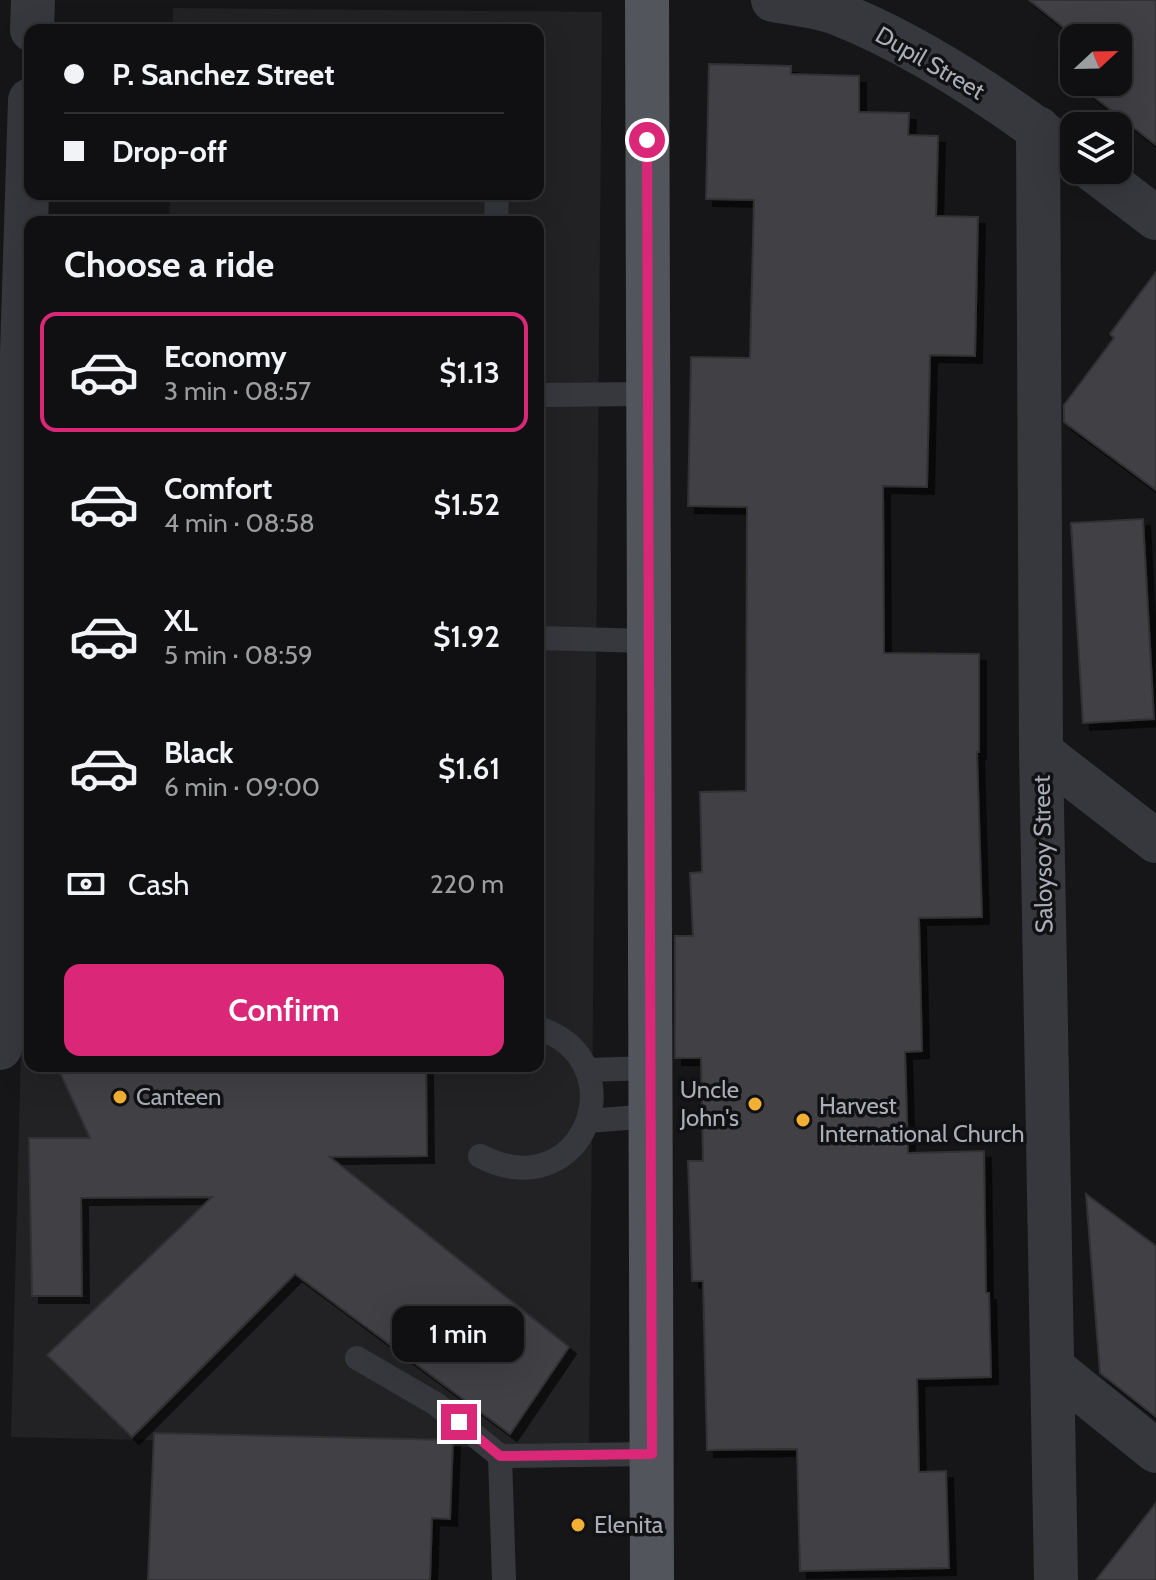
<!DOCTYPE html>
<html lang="en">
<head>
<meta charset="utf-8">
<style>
  :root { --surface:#101012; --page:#1e1e20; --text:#f1f3f6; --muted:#9c9d9f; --line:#303032; --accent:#db2777 }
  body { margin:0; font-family:Cabin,sans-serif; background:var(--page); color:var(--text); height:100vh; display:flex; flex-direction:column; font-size:30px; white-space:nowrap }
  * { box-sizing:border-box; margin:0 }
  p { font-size:26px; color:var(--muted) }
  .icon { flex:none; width:44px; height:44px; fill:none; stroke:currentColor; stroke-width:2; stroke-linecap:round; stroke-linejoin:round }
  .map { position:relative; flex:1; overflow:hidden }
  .sheet { position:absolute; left:24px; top:216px; width:520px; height:856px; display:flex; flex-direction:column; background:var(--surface); border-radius:16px; box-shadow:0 8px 32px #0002,0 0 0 2px var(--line) }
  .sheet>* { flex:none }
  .top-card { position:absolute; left:24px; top:24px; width:520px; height:176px; border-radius:16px; box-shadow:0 8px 32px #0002,0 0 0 2px var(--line); display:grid; align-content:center; height:176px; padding:0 40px; background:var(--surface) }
  .needle { width:52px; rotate:68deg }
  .buttons { position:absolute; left:1060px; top:24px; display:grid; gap:16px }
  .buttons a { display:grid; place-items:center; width:72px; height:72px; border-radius:16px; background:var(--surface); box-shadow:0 8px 32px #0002,0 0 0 2px var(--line); font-size:40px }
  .end { position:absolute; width:36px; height:36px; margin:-18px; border:10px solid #db2777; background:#fff; box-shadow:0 0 0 4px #fff }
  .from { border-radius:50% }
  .bubble { position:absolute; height:56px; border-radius:16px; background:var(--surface); box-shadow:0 8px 32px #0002,0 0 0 2px var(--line); font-size:26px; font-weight:600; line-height:56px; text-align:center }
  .top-card b { display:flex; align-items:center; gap:28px; height:76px; font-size:30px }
  .top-card b+b { border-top:2px solid var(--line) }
  .top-card i { width:20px; height:20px; background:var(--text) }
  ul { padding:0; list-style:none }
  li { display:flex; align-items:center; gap:24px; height:120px; margin:0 16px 12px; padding:0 24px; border:4px solid transparent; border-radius:16px }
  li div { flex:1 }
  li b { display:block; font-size:30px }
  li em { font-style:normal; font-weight:600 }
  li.selected { border-color:var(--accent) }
  li>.icon { width:72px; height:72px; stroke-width:1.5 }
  h2 { padding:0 40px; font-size:36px; line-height:96px }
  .pay { display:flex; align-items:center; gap:20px; height:88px; padding:0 40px; font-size:30px }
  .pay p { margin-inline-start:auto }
  .primary-button { display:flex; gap:16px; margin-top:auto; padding:16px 40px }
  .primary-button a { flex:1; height:92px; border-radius:16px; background:var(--accent); color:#fff; font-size:32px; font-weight:600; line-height:92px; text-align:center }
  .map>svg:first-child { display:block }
  .built { fill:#222225 }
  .building { fill:#404145; stroke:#303034; stroke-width:2; filter:url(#shadow) }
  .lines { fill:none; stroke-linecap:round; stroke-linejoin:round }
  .service { stroke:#37383d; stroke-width:24 }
  .minor { stroke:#37383d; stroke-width:44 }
  .primary { stroke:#53555c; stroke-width:44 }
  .route { stroke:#db2777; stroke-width:10 }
  .poi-dot { fill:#f2b134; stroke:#111113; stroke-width:3 }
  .labels { text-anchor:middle; stroke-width:7; stroke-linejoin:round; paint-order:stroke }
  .street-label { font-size:24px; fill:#a8adb8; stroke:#111113 }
  .poi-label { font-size:24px; fill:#a8adb8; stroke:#111113; text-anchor:start }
</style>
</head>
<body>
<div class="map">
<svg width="1156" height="1580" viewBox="0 0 1156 1580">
  <defs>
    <filter id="shadow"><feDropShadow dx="7" dy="7" stdDeviation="0" flood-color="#0009"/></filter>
  </defs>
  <rect width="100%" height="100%" fill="#161618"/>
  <path class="built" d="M 173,8 L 602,12 L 589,1450 L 11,1437 L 30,705 L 30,1066 L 538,1066 L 538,222 L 169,222 L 170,194 L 538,194 L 538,30 L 173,30 Z"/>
  <path class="building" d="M 1029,0 L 1156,0 L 1156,145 L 1080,86 L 1083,82 L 1118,82 L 1118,38 L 1077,38 Z
    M 709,64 L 791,66 L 791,74 L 859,76 L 859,112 L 909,113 L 908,135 L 938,136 L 936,216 L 978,217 L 975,356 L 930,355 L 927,487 L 883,486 L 884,653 L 979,654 L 979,752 L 977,752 L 982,917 L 919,918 L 922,1051 L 905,1052 L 908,1153 L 984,1151 L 986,1293 L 989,1293 L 991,1377 L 917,1379 L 919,1472 L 946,1471 L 949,1568 L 800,1571 L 797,1449 L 707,1450 L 703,1281 L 692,1281 L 688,1161 L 703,1161 L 701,1058 L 675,1058 L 675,936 L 693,936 L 690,873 L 702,872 L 700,792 L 746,791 L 747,507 L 688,506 L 691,357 L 750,358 L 754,200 L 706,199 Z
    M 1156,272 L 1156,490 L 1064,422 L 1064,405 L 1114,338 L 1110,334 Z
    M 1143,519 L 1154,719 L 1083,723 L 1071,523 Z
    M 57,1066 L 426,1066 L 427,1156 L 330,1157 L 569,1347 L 510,1434 L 295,1274 L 132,1437 L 47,1355 L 212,1197 L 81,1198 L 82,1296 L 32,1296 L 29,1138 L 90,1138 Z
    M 1086,1194 L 1156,1246 L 1156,1417 L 1100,1373 Z
    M 154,1433 L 453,1440 L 450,1519 L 432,1518 L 430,1580 L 148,1580 Z
    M 1156,1503 L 1156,1580 L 1096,1580 Z"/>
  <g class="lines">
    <path class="service" d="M 496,222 L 497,194
      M 538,395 L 648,394
      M 538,638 L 649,641
      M 587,1070 L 651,1068
      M 588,1121 L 651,1116
      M 480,1156 C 585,1210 639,1060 538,1028
      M 357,1358 L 436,1404 L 500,1456 L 652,1454
      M 500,1456 L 504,1580"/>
    <path class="minor" d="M 773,0 C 794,4 819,6 839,14 C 920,46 1004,103 1074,156
      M 32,30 L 33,0
      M 1038,128 L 1041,752 L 1056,1580
      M 1093,170 L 1156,218
      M 1041,752 L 1156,841
      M 0,1048 L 30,100
      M 1052,1367 L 1156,1451"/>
    <path class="primary" d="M 647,0 L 652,1580"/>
  </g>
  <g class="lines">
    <path class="route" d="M 459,1422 L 500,1456 L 652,1454 L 647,140"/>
  </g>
  <g class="poi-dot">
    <circle cx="120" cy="1097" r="8"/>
    <circle cx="755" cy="1104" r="8"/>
    <circle cx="803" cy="1120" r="8"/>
    <circle cx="578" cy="1525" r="8"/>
  </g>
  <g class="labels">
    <g class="street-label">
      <text transform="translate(930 63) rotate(30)" y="8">Dupil Street</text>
      <text transform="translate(1043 854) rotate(-91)" y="8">Saloysoy Street</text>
    </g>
    <g class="poi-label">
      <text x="739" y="1098" text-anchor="end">Uncle<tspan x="739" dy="28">John's</tspan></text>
      <text x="136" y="1105">Canteen</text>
      <text x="819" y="1114">Harvest<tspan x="819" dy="28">International Church</tspan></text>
      <text x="594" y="1533">Elenita</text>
    </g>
  </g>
</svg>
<div class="buttons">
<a><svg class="needle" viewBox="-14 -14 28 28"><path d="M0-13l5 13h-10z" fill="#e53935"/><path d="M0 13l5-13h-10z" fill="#9c9d9f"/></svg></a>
<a><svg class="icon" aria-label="layers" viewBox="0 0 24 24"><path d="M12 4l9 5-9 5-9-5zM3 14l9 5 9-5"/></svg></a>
</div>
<i class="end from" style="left:647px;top:140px"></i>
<i class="end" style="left:459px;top:1422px"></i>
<div class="bubble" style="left:392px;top:1306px;width:132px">1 min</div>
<div class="top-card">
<b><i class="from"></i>P. Sanchez Street</b>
<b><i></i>Drop-off</b>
</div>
<section class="sheet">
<h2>Choose a ride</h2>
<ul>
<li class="selected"><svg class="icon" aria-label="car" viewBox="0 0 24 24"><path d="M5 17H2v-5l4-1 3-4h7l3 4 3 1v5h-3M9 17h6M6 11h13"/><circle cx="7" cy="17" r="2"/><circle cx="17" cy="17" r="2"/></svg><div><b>Economy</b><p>3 min · 08:57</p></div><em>$1.13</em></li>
<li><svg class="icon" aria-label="car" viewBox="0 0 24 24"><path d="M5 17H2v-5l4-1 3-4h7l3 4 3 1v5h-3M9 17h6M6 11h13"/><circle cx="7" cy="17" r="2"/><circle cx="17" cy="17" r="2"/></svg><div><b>Comfort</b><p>4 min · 08:58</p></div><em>$1.52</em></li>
<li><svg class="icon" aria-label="car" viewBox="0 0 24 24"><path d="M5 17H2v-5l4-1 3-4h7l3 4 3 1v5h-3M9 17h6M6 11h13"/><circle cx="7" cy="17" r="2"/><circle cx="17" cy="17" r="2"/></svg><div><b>XL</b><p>5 min · 08:59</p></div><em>$1.92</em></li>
<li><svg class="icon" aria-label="car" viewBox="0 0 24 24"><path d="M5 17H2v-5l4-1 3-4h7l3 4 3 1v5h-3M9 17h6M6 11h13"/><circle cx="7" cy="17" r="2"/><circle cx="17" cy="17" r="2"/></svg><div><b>Black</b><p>6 min · 09:00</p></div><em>$1.61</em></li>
</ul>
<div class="pay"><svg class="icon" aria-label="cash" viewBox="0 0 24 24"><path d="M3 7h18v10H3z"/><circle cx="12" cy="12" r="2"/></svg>Cash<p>220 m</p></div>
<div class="primary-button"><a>Confirm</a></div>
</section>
</div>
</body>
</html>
